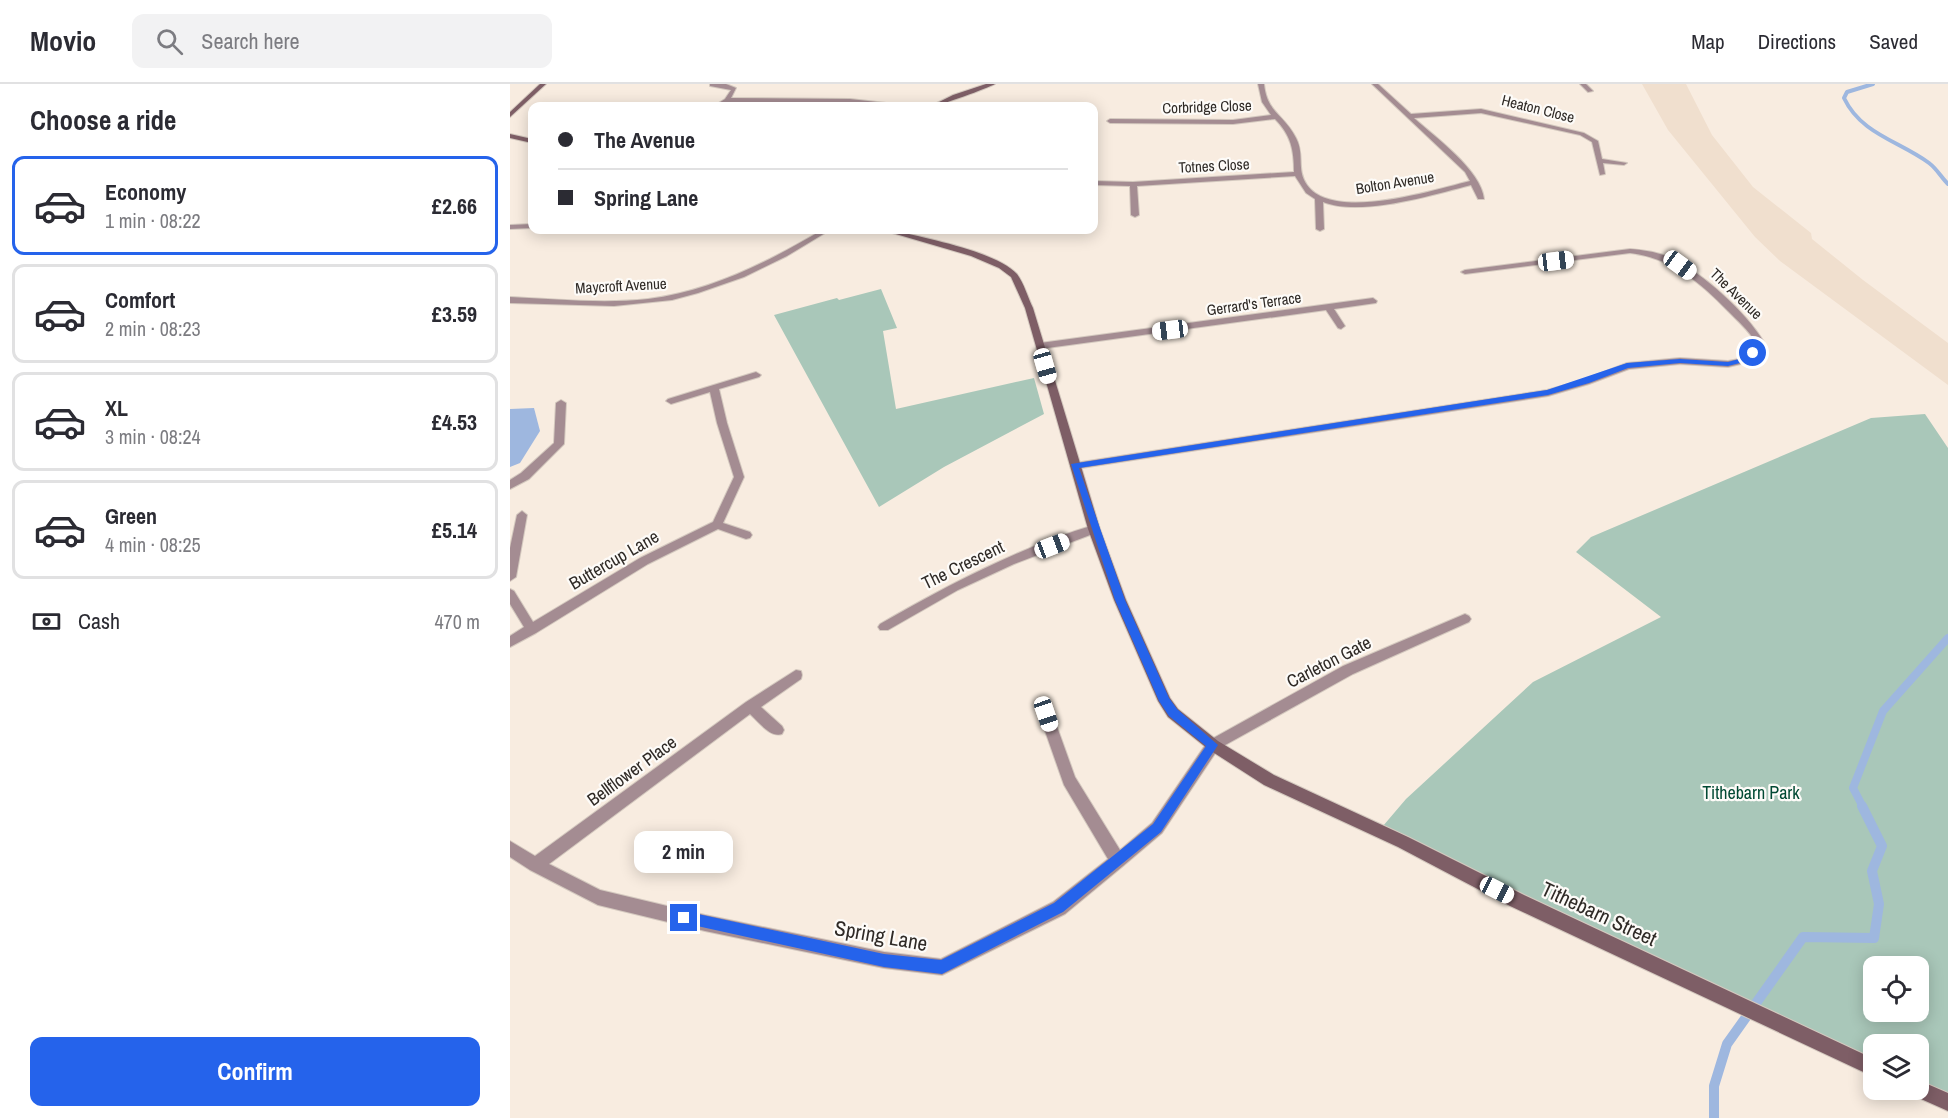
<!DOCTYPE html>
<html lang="en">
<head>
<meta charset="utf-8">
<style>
  :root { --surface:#fff; --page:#f2f2f3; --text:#2b2b33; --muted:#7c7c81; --line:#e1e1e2; --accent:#2563eb }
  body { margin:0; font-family:"Archivo Narrow",sans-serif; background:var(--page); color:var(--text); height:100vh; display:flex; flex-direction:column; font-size:22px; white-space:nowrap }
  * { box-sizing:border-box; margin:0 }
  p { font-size:20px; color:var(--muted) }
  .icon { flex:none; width:33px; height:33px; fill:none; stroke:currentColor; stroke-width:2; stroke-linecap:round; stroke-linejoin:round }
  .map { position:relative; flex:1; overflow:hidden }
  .panel { display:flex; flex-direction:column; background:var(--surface); width:510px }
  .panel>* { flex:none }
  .top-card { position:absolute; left:18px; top:18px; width:570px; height:132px; border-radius:12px; box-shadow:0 3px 15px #0003; display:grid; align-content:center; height:132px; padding:0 30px; background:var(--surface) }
  .tools { position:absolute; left:1353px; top:872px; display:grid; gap:12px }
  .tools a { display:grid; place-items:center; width:66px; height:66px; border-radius:12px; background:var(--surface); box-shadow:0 3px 15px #0003; font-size:30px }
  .end { position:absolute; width:27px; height:27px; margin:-14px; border:8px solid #2563eb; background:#fff; box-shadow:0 0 0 3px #fff }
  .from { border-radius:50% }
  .bubble { position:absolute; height:42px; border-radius:12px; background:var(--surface); box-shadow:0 3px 15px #0003; font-size:20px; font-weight:800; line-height:42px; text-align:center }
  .car { position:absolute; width:18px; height:36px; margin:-18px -9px; border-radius:8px; box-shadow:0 0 4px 2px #0007; background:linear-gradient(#fff 24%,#345 0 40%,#fff 0 76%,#345 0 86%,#fff 0) }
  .top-card b { display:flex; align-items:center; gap:21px; height:57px; font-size:22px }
  .top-card b+b { border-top:2px solid var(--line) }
  .top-card i { width:15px; height:15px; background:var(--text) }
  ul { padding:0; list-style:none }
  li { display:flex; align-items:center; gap:18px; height:99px; margin:0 12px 9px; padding:0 18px; border:3px solid var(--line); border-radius:12px }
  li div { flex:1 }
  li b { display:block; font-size:22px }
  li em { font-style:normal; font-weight:800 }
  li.active { border-color:var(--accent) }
  li>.icon { width:54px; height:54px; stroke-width:1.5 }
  h2 { padding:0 30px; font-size:27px; line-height:72px }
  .pay { display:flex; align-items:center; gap:15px; height:66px; padding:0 30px; font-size:22px }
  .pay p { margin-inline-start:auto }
  .cta { display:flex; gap:12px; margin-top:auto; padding:12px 30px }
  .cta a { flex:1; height:69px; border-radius:12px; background:var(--accent); color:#fff; font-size:24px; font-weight:800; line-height:69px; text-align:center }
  header { display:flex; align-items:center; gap:36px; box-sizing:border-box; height:84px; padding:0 30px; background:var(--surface); border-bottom:2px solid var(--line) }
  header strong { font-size:28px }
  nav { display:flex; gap:33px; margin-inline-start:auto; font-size:21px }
  .search { width:420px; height:54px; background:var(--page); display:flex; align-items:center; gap:15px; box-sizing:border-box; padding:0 21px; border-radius:12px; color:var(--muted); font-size:22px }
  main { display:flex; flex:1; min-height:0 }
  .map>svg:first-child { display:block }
  .built { fill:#f0dfce }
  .green { fill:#a9c7b9; fill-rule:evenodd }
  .water { fill:#9eb7df }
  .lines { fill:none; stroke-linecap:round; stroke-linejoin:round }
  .stream-far2 { stroke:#9eb7df; stroke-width:4 }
  .stream-far1 { stroke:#9eb7df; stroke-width:8 }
  .stream { stroke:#9eb7df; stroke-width:10 }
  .street-casing { stroke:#d4c9bf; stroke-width:2 }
  .secondary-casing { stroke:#d4c9bf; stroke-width:2 }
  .street { fill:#a48c92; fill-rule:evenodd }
  .secondary { fill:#7e5e66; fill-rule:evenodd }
  .route { fill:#2563eb }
  .labels { text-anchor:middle; stroke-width:4.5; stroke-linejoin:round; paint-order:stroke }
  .far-street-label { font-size:15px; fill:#2f2a26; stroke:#fdfbf8 }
  .street-label { font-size:18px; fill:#2f2a26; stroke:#fdfbf8 }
  .park-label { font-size:18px; fill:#014933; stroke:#fdfbf8 }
  .near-street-label { font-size:21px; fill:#2f2a26; stroke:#fdfbf8 }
</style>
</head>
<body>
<header>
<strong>Movio</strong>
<div class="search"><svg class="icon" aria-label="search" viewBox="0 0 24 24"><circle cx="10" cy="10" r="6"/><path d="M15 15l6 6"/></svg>Search here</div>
<nav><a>Map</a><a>Directions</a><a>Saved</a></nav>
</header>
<main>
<section class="panel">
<h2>Choose a ride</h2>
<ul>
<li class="active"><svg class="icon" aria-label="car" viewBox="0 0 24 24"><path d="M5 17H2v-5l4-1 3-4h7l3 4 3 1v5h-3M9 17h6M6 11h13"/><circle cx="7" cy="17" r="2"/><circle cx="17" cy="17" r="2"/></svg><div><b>Economy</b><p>1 min · 08:22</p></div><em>£2.66</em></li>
<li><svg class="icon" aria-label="car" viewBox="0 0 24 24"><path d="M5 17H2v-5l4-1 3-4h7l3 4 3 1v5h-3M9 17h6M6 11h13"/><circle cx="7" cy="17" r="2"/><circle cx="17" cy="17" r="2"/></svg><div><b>Comfort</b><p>2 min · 08:23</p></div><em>£3.59</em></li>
<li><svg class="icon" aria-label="car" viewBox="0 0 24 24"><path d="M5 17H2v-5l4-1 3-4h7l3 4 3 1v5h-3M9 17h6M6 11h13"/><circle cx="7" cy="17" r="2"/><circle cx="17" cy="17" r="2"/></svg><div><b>XL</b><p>3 min · 08:24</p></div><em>£4.53</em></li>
<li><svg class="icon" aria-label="car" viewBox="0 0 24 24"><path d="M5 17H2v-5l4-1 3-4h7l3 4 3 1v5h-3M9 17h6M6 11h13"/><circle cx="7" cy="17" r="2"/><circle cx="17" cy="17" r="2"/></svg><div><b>Green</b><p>4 min · 08:25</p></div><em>£5.14</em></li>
</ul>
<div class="pay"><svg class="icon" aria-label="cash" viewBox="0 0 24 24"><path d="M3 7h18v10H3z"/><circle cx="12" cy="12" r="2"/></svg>Cash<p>470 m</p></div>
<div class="cta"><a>Confirm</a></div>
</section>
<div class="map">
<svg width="1438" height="1034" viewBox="0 0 1438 1034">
  <rect width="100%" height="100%" fill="#f8ece0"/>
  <path class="built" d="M 1132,0 L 1176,0 L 1202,51 L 1243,103 L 1301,149 L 1302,155 L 1353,196 L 1438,259 L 1438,301 L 1270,177 L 1245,153 L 1158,46 Z"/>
  <path class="green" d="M 371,205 L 387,244 L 373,247 L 386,325 L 524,294 L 534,330 L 434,383 L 369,423 L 264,231 L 327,214 L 329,216 Z
    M 1415,330 L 1438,364 L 1438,1018 L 1409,1005 L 1408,960 L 1364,960 L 1363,984 L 867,749 L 896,715 L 1023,598 L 1151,533 L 1066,468 L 1081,453 L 1361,334 ZM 1364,882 L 1408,882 L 1408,927 L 1364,927 Z"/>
  <path class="water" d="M 24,324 L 30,347 L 10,379 L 0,383 L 0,325 Z"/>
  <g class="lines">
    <path class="stream-far2" d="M 1363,0 L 1337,8 L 1334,14 C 1351,50 1389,57 1419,79 C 1427,85 1431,93 1438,100"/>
    <path class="stream-far1" d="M 1353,723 L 1343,704 L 1373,627 L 1438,554"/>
    <path class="stream" d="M 1204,1034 L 1204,1002 L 1217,960 L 1293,853 L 1364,854 L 1369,820 L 1362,787 L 1372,762 L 1352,722"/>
    <g class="street-casing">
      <path id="street" d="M 200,0 L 216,0 L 226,4 L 221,14 L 340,15 L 403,22 L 340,19 L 218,18 L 210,22 L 204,22 L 215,15 L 221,6 L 200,2 Z
        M 748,0 L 754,0 C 757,29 774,30 786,54 C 795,71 786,85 797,101 C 823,138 924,106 960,97 L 955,88 L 862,0 L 868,0 L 901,30 L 971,25 L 1074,49 L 1088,57 L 1092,75 L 1117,79 L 1114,81 L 1093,79 L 1095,90 L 1090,91 L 1082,58 L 1070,51 L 971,29 L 904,34 C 926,54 971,86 974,115 L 968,115 L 961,101 C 922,111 851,133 813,118 L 814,145 L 810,147 L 806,145 L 805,115 L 796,109 L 785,92 L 627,102 L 629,131 L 625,133 L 621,131 L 620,102 L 584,101 L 584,97 L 623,98 L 784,88 C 784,66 781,51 765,35 L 723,40 L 600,39 L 597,37 L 600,35 L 723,36 L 761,31 L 752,18 Z
        M 1070,0 L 1076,0 L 1083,7 L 1078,8 Z
        M 22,140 L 22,144 L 0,145 L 0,141 Z
        M 312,146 L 320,146 L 277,172 L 234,193 L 188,209 L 162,216 L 104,222 L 0,219 L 0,213 C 46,215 92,220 138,215 C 201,207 258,178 312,146 Z
        M 1120,165 C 1134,166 1148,168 1161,174 C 1194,190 1235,227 1254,258 L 1243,274 L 1235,279 L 1218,283 L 1170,280 L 1119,285 L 1079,300 L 1038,312 L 565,385 L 560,382 L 565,379 L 1037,306 L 1073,296 L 1117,279 L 1170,274 L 1218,277 L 1229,275 L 1237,270 L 1246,258 C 1238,246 1228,237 1218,227 C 1190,198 1161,174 1120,169 L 955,190 L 951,188 L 955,186 Z
        M 863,214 L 867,217 L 866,219 L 824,225 L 835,242 L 831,245 L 828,244 L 816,226 L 530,265 L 526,262 L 530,259 Z
        M 246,288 L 251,291 L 249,293 L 209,305 L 217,339 L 234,393 L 213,439 L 240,448 L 242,451 L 240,454 L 236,455 L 208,445 L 138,480 L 26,549 L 0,563 L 0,552 L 14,543 L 0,520 L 0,505 L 4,507 L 23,538 L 130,474 L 203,438 L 224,393 L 207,339 L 200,308 L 161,320 L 156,317 L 158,315 Z
        M 51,316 L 56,319 L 54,360 L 19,395 L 0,405 L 0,396 L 11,389 L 44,359 L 46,319 Z
        M 12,427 L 17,431 L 6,493 L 0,497 L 0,464 L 7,431 Z
        M 584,441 L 590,445 L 588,448 L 504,480 L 448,506 L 378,546 L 370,546 L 368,543 L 370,540 C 438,501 508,464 584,441 Z
        M 955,530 L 959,532 L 961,535 L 959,538 L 843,590 L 708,665 L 652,749 L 613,782 L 555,830 L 432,891 L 374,884 L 195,847 L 88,821 L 20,786 L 0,773 L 0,757 L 25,772 L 236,618 L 286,586 L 291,587 L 292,591 L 291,595 L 251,623 L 272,642 L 274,646 L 272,650 C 260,654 249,638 240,630 L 39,780 L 90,806 L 195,831 L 374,868 L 431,875 L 543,818 L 598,775 L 554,701 L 529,630 L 531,626 L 536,624 L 541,626 L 565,693 L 610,766 L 642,739 L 698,657 L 833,582 Z"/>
    </g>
    <g class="secondary-casing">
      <path id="secondary" d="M 30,0 L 36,0 L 0,33 L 0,28 Z
        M 476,0 L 485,0 C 478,4 427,23 421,22 L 443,11 Z
        M 0,50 L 22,55 L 22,59 L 0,54 Z
        M 372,146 L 383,146 C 413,154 486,167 507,190 C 514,199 518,214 523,224 L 590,445 L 616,516 L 660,614 L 668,625 L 708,657 L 764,691 L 898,753 L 1012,810 L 1364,975 L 1364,993 L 1000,822 L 888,763 L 754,701 L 698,665 L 658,633 L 648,617 L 604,516 L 578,445 L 515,224 L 501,193 L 489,184 L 461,172 Z
        M 1408,996 L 1438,1009 L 1438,1027 L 1402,1011 L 1399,1005 L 1408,1005 Z"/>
    </g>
    <use href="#street" class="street"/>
    <use href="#secondary" class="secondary"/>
  </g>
  <path class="route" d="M 1240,267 L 1246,269 L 1234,278 L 1218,282 L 1170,279 L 1118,284 L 1079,299 L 1038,311 L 569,384 L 615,516 L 659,614 L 667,625 L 708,661 L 651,748 L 553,828 L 432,890 L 374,883 L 169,838 L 167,834 L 169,829 L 174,827 L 374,870 L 431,876 L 544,819 L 643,740 L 696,662 L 659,632 L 649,617 L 605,516 L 561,380 L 1037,306 L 1117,279 L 1170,275 L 1218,278 L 1229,275 Z"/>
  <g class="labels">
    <g class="far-street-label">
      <text transform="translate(697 23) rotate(-2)" y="5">Corbridge Close</text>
      <text transform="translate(1028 25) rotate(14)" y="5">Heaton Close</text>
      <text transform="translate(704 82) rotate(-3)" y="5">Totnes Close</text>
      <text transform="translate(885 99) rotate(-9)" y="5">Bolton Avenue</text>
      <text transform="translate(111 202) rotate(-3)" y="5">Maycroft Avenue</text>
      <text transform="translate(1226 210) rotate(44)" y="5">The Avenue</text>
      <text transform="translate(744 220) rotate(-8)" y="5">Gerrard's Terrace</text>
    </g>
    <g class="street-label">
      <text transform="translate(104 476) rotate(-30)" y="6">Buttercup Lane</text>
      <text transform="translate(453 481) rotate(-26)" y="6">The Crescent</text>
      <text transform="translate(819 578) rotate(-27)" y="6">Carleton Gate</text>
      <text transform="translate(122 687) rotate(-36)" y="6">Bellflower Place</text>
    </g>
    <g class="park-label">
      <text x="1241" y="715">Tithebarn Park</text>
    </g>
    <g class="near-street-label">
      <text transform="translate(1089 830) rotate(25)" y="7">Tithebarn Street</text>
      <text transform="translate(371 852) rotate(10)" y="7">Spring Lane</text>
    </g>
  </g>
</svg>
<div class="tools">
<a><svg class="icon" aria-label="locate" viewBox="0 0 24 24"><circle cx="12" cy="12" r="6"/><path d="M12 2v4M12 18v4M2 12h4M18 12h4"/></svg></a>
<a><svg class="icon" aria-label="layers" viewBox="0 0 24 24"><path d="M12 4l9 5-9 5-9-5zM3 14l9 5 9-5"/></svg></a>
</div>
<i class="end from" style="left:1243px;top:269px"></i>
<i class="end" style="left:174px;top:834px"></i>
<div class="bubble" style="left:124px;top:747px;width:99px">2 min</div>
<i class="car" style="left:1046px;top:177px;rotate:83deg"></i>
<i class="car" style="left:1170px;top:181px;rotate:126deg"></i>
<i class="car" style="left:660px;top:246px;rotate:263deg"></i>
<i class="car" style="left:535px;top:282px;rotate:164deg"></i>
<i class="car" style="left:542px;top:462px;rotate:69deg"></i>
<i class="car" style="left:536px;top:630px;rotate:161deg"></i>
<i class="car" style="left:987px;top:806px;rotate:117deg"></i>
<div class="top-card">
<b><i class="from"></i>The Avenue</b>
<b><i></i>Spring Lane</b>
</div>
</div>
</main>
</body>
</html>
